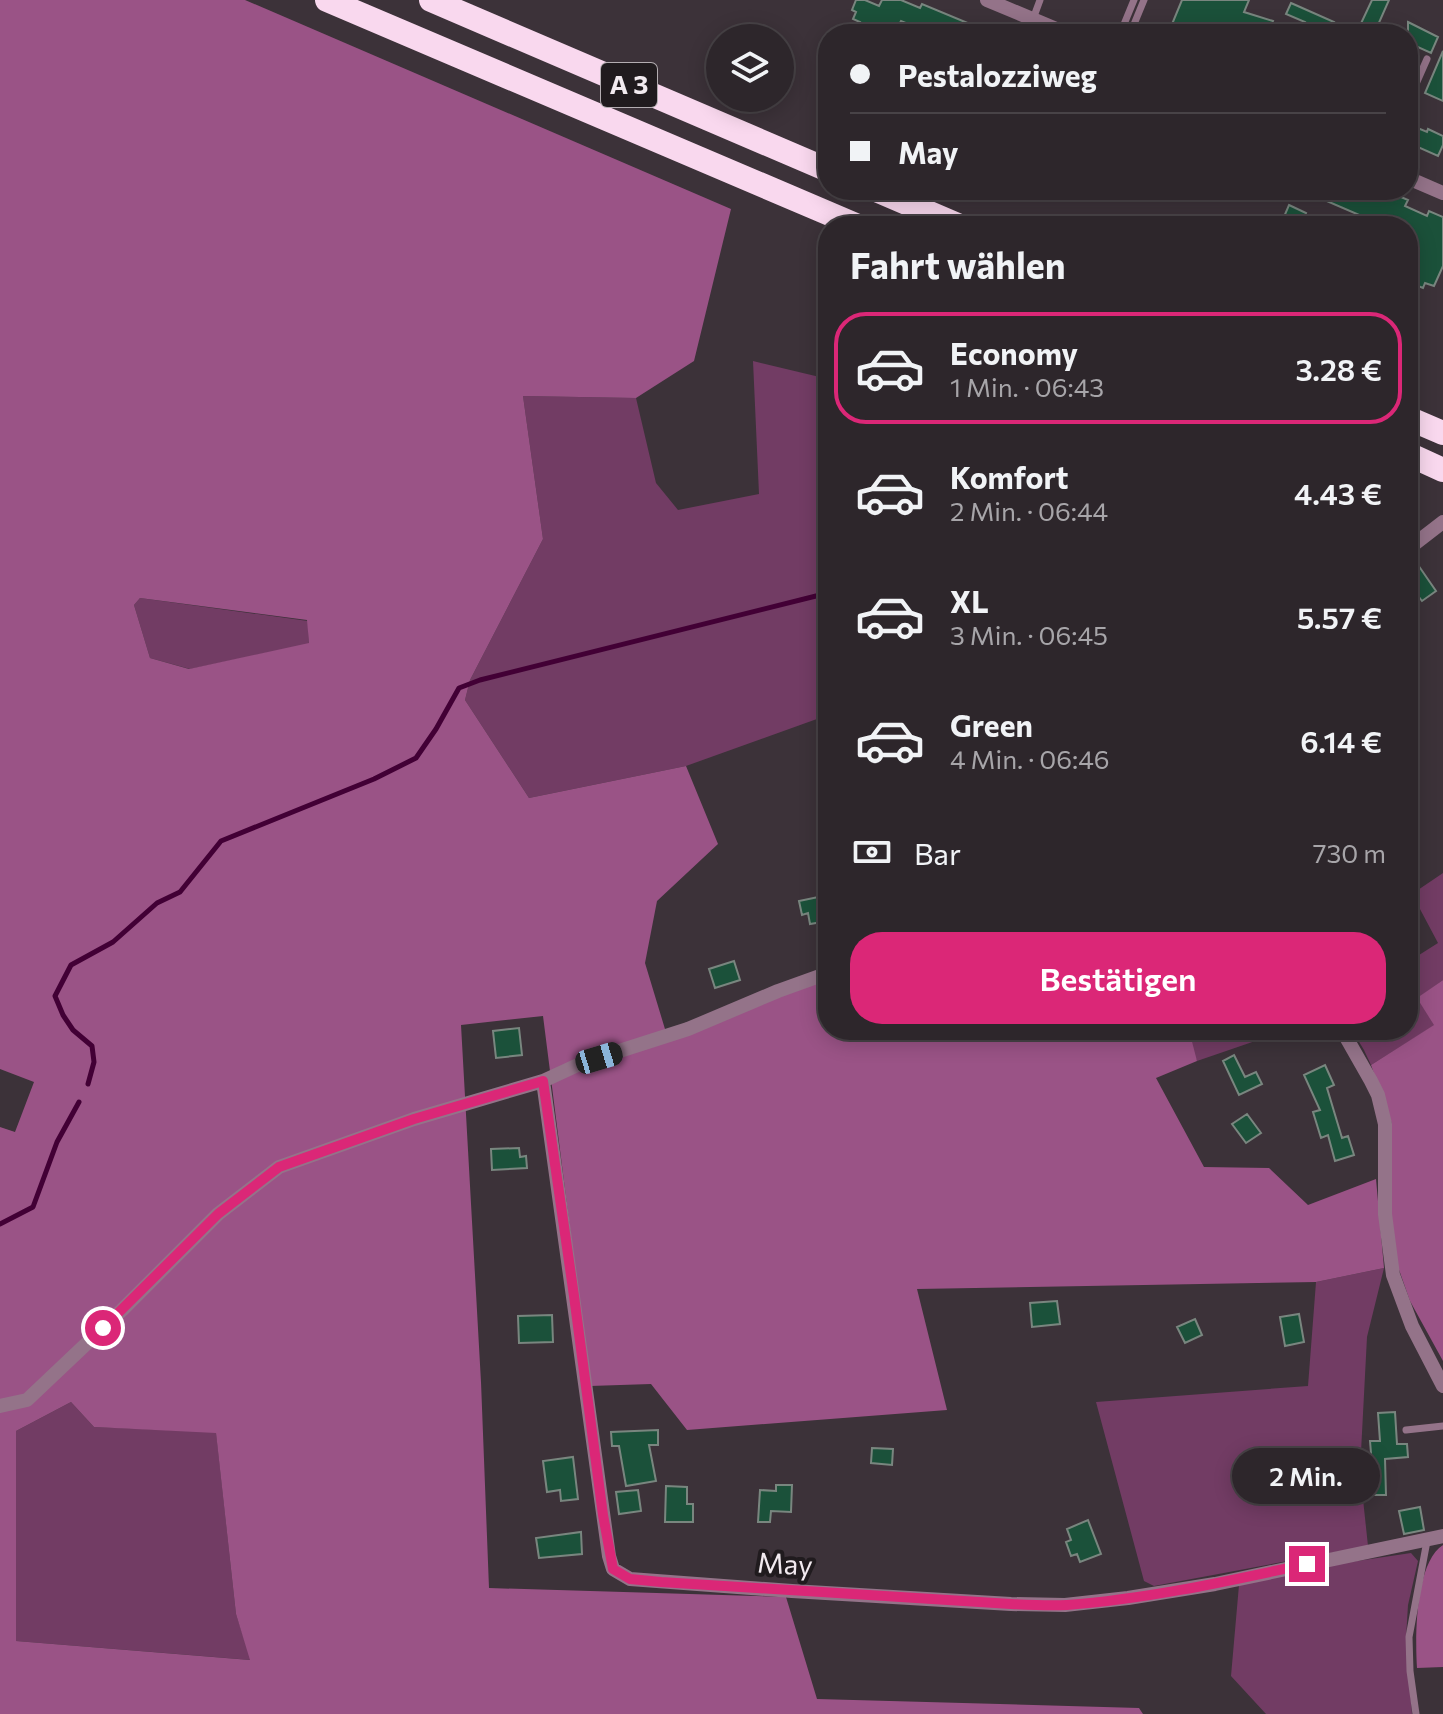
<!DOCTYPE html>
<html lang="de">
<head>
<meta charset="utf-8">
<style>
  :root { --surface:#2d262b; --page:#393237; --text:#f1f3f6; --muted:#a7a5a9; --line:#484347; --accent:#db2777 }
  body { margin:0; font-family:Commissioner,sans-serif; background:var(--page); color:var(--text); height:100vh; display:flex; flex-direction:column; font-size:30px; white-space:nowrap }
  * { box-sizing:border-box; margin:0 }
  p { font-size:26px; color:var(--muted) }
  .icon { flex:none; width:44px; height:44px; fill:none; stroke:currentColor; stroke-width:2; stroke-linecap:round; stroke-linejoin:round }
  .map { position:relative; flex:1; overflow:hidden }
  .drawer { position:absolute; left:818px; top:216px; width:600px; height:824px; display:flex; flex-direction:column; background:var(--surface); border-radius:32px; box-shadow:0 4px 20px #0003,0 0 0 2px var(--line) }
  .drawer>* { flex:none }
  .banner { position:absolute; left:818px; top:24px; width:600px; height:176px; border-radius:32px; box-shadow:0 4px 20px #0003,0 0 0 2px var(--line); display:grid; align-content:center; height:176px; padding:0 32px; background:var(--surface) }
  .buttons { position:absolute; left:706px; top:24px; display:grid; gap:16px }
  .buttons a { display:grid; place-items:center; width:88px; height:88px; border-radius:50%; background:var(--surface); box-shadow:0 4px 20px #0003,0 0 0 2px var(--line); font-size:40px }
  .end { position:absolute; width:36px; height:36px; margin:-18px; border:10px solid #db2777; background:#fff; box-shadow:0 0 0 4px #fff }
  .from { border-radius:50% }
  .bubble { position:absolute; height:56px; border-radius:28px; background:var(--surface); box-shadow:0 4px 20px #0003,0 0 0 2px var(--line); font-size:26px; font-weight:600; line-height:56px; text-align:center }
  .car { position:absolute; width:24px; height:48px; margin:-24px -12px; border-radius:10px; box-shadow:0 0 6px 2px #0007; background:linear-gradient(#222 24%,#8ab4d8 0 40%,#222 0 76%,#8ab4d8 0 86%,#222 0) }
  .banner b { display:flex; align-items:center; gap:28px; height:76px; font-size:30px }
  .banner b+b { border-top:2px solid var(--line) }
  .banner i { width:20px; height:20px; background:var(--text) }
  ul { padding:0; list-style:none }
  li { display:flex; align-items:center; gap:24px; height:112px; margin:0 16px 12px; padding:0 16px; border:4px solid transparent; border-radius:32px }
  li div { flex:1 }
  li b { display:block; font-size:30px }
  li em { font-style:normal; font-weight:600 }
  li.active { border-color:var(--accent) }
  li>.icon { width:72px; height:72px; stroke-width:1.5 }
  h2 { padding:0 32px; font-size:36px; line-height:96px }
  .pay { display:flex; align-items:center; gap:20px; height:88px; padding:0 32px; font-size:30px }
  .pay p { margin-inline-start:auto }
  .button { display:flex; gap:16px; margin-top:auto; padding:16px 32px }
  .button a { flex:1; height:92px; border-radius:32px; background:var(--accent); color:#fff; font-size:32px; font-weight:600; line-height:92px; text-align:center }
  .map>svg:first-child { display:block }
  .green { fill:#723c64 }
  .forest { fill:#9a5386; fill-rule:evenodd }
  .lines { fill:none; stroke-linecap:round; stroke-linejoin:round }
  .stream { stroke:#420035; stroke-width:5 }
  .building { fill:#1b513a; stroke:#79867f; stroke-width:2 }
  .lane { stroke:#947389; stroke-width:7 }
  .street { stroke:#947389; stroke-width:14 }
  .highway { stroke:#f9d8ee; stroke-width:24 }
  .route { stroke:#db2777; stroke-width:10 }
  .labels { text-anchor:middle; stroke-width:8; stroke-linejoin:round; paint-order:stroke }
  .shield { fill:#201b1e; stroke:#b3adb1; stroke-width:2 }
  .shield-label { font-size:26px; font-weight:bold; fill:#f2ebf0 }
  .street-label { font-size:28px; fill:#f2ebf0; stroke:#201b1e }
</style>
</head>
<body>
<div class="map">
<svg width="1443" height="1714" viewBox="0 0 1443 1714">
  <rect width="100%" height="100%" fill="#3c3239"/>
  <path class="green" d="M 753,361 L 828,379 L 828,715 L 686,766 L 529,798 L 465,700 L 470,680 L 543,539 L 523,396 L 636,398 L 656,483 L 678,510 L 759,494 Z
    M 140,598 L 308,621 L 309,644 L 190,669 L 150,658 L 134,605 Z
    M 1443,873 L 1443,980 L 1418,998 L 1435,1025 L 1371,1065 L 1364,1050 L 1352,1030 L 1408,1030 L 1408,962 L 1438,943 L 1412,894 Z
    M 1182,1030 L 1287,1030 L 1197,1061 Z
    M 1384,1268 L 1367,1337 L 1360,1471 L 1368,1546 L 1154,1586 L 1144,1581 L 1096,1402 L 1308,1386 L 1316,1282 Z
    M 71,1402 L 94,1427 L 216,1432 L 236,1614 L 251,1660 L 16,1641 L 16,1431 Z
    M 1411,1553 L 1418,1561 L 1408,1605 L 1406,1638 L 1412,1714 L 1266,1714 L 1231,1676 L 1239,1585 L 1330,1565 Z"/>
  <path class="forest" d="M 0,0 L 245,0 L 731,209 L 694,361 L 636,398 L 523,396 L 543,539 L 470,680 L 465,700 L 529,798 L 686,766 L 718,844 L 657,901 L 645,963 L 668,1039 L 828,978 L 828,1030 L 1189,1030 L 1197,1061 L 1156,1078 L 1204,1167 L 1269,1168 L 1308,1205 L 1376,1179 L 1384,1268 L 1316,1282 L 917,1289 L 947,1410 L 687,1430 L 651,1384 L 590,1386 L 543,1016 L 461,1025 L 481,1382 L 489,1588 L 786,1597 L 817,1699 L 1139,1708 L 1143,1714 L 0,1714 L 0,1127 L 15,1132 L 34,1082 L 0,1069 ZM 140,598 L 307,620 L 309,643 L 189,669 L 150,658 L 134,605 ZM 71,1402 L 94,1427 L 216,1433 L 236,1614 L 250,1660 L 16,1641 L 16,1431 Z
    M 1443,980 L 1443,1361 L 1410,1301 L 1397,1264 L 1391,1213 L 1392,1124 L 1371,1065 L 1434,1025 L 1417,998 Z
    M 1443,1545 L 1443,1667 L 1417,1668 C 1415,1637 1415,1563 1443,1545 Z"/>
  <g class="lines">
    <path class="stream" d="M 88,1084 L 94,1062 L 92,1046 L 73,1030 L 63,1015 L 55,996 L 71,965 L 113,942 L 157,903 L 180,892 L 221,841 L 374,779 L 416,758 L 436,729 L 459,688 L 480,680 L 828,593
      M 0,1224 L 33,1207 L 57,1142 L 79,1102"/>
  </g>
  <path class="building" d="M 856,0 L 865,0 L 879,6 L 882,0 L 901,0 L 920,8 L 922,4 L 994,34 L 921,34 L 923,30 L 901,21 L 894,34 L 875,34 L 858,27 L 860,22 L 853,19 L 856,12 L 852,10 Z
    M 1182,0 L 1249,0 L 1244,12 L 1273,21 L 1268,34 L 1183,34 L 1170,29 Z
    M 1372,0 L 1389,0 L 1374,34 L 1356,34 Z
    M 1291,3 L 1334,22 L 1332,26 L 1351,34 L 1300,34 L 1305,22 L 1286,14 Z
    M 1408,22 L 1438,37 L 1431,53 L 1418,47 L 1408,69 Z
    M 1443,51 L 1443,101 L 1425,93 Z
    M 1408,124 L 1427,132 L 1428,129 L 1443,136 L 1443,145 L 1438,156 L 1411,144 L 1413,139 L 1408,136 Z
    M 1326,190 L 1352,190 L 1372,198 L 1376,190 L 1385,190 L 1408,200 L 1405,206 L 1427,216 L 1429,211 L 1443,217 L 1443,266 L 1434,286 L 1425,283 L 1423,288 L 1408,282 L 1408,226 L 1379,226 L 1363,219 L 1364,217 L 1322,199 Z
    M 1289,205 L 1306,213 L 1300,226 L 1280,226 Z
    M 1416,562 L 1436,591 L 1422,601 L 1412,588 L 1408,590 L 1408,568 Z
    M 828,895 L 828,921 L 810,924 L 808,913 L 802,915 L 799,901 Z
    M 734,961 L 740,980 L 715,988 L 709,969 Z
    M 519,1028 L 522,1055 L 496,1058 L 493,1031 Z
    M 1234,1055 L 1245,1077 L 1256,1072 L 1262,1084 L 1239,1095 L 1223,1061 Z
    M 1325,1065 L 1334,1085 L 1327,1088 L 1342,1138 L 1348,1136 L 1354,1155 L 1335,1161 L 1328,1135 L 1321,1138 L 1313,1112 L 1320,1110 L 1304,1075 Z
    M 1247,1114 L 1261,1133 L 1246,1143 L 1232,1124 Z
    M 519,1148 L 520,1157 L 526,1156 L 527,1168 L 492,1170 L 491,1149 Z
    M 1057,1301 L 1060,1324 L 1032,1327 L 1030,1303 Z
    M 1299,1314 L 1304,1342 L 1285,1346 L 1280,1317 Z
    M 552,1315 L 553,1342 L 519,1343 L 518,1316 Z
    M 1195,1319 L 1202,1335 L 1185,1343 L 1177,1327 Z
    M 1395,1412 L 1397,1444 L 1407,1444 L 1408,1457 L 1385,1459 L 1386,1495 L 1364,1495 L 1363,1465 L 1372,1465 L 1370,1441 L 1380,1441 L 1378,1413 Z
    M 658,1430 L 658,1445 L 649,1445 L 656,1481 L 626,1486 L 619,1446 L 612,1446 L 611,1432 Z
    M 872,1448 L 893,1449 L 892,1465 L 871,1463 Z
    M 573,1457 L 578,1499 L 561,1501 L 560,1490 L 547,1492 L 543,1461 Z
    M 776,1485 L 792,1485 L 791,1512 L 771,1511 L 770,1522 L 758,1522 L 760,1490 L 776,1491 Z
    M 666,1486 L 687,1487 L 687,1504 L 693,1504 L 693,1522 L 665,1522 Z
    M 638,1490 L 641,1511 L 619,1514 L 616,1492 Z
    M 1420,1507 L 1424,1530 L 1404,1534 L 1399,1511 Z
    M 1088,1520 L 1101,1554 L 1080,1562 L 1077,1554 L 1071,1556 L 1066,1542 L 1071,1540 L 1067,1529 Z
    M 581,1532 L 582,1554 L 539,1558 L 536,1538 Z"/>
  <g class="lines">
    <path class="lane" d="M 1033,19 L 1040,0
      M 1120,34 L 1134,0
      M 1130,34 L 1144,0
      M 1408,102 L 1427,59
      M 826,812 L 828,824
      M 1406,1430 L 1443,1426
      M 1416,1714 L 1410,1671 L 1409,1637 L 1427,1541"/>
    <path class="street" d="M 987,0 L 1068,34
      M 1408,178 L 1443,193
      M 1408,549 L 1443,522
      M 1342,1030 L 1371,1081 L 1378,1095 L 1385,1124 L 1385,1214 L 1393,1275 L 1412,1326 L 1443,1386
      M 543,1081 L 609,1556 L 613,1569 L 630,1579 L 792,1591 L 1011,1604 L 1065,1605 L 1128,1598 L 1215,1584 L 1443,1536
      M 0,1406 L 27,1400 L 122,1310 L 218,1214 L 279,1167 L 414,1119 L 543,1081 L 582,1063 L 688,1029 L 778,991 L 828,973"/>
    <path class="highway" d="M 327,0 L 858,226
      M 431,0 L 828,170
      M 876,190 L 960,226
      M 1408,418 L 1443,433
      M 1408,454 L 1443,470"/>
  </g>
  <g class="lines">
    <path class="route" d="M 103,1328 L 218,1214 L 279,1167 L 414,1119 L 543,1081 L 574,1296 L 603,1515 L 613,1569 L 630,1579 L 661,1582 L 1011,1604 C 1030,1605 1049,1606 1067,1605 C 1148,1599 1228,1581 1307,1564"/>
  </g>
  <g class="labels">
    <rect class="shield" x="601" y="63" width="56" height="44" rx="6"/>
    <g class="shield-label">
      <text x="629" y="94">A 3</text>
    </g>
    <g class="street-label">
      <text transform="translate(785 1564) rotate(3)" y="10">May</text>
    </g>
  </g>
</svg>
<div class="buttons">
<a><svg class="icon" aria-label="layers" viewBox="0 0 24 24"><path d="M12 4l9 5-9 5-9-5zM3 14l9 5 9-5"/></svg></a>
</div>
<i class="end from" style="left:103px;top:1328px"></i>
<i class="end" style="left:1307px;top:1564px"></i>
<div class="bubble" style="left:1232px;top:1448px;width:148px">2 Min.</div>
<i class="car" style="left:599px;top:1058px;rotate:73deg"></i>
<div class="banner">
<b><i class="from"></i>Pestalozziweg</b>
<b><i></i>May</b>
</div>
<section class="drawer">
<h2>Fahrt wählen</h2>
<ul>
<li class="active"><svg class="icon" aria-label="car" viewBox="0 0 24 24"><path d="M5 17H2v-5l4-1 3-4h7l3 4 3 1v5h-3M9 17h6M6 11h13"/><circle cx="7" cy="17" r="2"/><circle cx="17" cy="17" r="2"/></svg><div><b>Economy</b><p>1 Min. · 06:43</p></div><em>3.28 €</em></li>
<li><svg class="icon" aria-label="car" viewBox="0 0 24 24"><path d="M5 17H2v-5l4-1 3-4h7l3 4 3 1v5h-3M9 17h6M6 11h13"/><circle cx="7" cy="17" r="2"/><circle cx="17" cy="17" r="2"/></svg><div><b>Komfort</b><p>2 Min. · 06:44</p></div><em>4.43 €</em></li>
<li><svg class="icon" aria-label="car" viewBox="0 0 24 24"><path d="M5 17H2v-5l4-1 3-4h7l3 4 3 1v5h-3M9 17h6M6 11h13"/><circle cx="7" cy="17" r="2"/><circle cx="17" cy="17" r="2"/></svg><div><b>XL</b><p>3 Min. · 06:45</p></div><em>5.57 €</em></li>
<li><svg class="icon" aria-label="car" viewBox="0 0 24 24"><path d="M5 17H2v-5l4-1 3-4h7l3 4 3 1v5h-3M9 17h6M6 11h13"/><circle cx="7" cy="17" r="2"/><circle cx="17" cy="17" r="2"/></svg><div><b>Green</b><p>4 Min. · 06:46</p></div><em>6.14 €</em></li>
</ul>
<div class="pay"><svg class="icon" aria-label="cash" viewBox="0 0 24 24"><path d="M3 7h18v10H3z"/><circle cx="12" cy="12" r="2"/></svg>Bar<p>730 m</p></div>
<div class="button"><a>Bestätigen</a></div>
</section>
</div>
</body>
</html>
